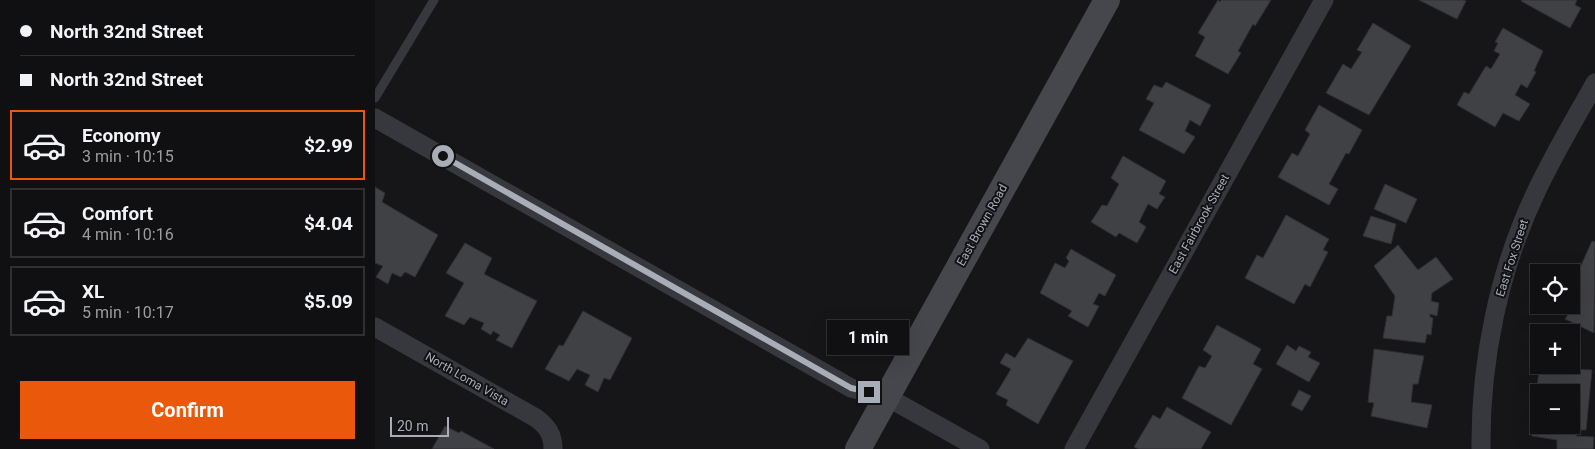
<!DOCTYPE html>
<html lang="en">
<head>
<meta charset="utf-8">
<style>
  :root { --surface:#101012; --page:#19191b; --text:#f1f3f6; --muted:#9c9d9f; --line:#303032; --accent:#ea580c }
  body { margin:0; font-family:Roboto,sans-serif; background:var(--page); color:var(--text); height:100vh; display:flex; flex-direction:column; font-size:19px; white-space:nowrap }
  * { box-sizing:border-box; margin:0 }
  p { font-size:16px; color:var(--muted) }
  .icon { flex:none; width:28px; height:28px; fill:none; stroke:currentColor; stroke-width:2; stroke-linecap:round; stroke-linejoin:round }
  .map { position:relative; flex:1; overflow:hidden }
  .panel { display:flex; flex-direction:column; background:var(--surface); width:375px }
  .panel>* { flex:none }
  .banner { display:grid; align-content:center; height:110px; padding:0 20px; background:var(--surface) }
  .controls { position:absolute; left:1155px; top:264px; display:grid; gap:10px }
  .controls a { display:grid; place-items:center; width:50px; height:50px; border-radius:0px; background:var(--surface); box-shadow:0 5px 20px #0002,0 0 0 1px var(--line); font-size:25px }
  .scale { position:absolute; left:15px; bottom:12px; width:59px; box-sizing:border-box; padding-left:5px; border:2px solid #a8adb8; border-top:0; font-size:14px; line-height:18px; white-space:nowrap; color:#a8adb8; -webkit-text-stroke:4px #111113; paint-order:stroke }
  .end { position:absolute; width:22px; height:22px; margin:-11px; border:6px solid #a8adb8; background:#111; box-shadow:0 0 0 2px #111 }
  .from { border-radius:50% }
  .bubble { position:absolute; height:35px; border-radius:0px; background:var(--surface); box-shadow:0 5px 20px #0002,0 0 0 1px var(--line); font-size:16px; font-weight:700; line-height:35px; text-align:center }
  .banner b { display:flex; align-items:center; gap:18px; height:48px; font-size:19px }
  .banner b+b { border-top:1px solid var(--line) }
  .banner i { width:12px; height:12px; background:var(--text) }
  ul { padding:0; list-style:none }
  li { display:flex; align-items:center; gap:15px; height:70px; margin:0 10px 8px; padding:0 10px; border:2px solid var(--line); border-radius:0px }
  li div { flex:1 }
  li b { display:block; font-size:19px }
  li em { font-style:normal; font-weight:700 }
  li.active { border-color:var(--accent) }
  li>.icon { width:45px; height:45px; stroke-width:1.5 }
  .button { display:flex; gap:10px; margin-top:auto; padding:10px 20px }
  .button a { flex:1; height:58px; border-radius:0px; background:var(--accent); color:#fff; font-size:20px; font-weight:700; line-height:58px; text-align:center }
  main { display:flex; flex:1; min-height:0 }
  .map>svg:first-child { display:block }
  .building { fill:#404145; stroke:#303034; fill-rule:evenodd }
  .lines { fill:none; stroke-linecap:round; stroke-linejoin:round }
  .lane { stroke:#37383d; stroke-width:9 }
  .street { stroke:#37383d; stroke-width:19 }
  .secondary { stroke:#45474d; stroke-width:26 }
  .route { stroke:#a8adb8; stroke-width:6 }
  .labels { text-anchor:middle; stroke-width:4; stroke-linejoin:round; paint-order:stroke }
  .street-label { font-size:12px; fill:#a8adb8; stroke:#111113 }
</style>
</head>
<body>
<main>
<section class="panel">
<div class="banner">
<b><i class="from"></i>North 32nd Street</b>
<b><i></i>North 32nd Street</b>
</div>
<ul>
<li class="active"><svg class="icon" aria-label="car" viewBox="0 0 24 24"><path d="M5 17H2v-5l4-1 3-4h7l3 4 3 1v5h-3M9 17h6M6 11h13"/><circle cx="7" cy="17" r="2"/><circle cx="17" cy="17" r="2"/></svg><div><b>Economy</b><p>3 min · 10:15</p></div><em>$2.99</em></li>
<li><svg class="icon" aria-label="car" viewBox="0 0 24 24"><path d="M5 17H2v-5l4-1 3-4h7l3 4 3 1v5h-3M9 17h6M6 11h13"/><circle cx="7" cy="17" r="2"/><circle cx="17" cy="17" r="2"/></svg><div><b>Comfort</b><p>4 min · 10:16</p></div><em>$4.04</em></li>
<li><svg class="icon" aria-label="car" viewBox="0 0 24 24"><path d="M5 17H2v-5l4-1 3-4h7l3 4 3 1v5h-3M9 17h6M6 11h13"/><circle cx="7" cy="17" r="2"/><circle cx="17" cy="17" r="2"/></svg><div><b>XL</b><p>5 min · 10:17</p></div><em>$5.09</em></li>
</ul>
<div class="button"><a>Confirm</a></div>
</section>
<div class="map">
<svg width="1220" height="449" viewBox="0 0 1220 449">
  <rect width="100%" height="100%" fill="#161618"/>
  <path class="building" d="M 843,0 L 845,2 L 846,0 L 896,0 L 880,26 L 878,24 L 863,51 L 866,53 L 853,74 L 820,56 L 830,37 L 823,33 Z
    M 1044,0 L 1088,0 L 1091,1 L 1082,19 Z
    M 1147,0 L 1202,0 L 1200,5 L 1206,8 L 1195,28 L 1146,1 Z
    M 998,23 L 1036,46 L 994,115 L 951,93 L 968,64 L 976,69 L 987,52 L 982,50 Z
    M 1128,28 L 1168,51 L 1159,71 L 1161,72 L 1152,88 L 1146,84 L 1140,95 L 1155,104 L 1144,121 L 1128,113 L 1120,127 L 1082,105 L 1089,92 L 1094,94 L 1111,66 L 1116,69 L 1125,54 L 1119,51 L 1123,43 L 1120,42 Z
    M 791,82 L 836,105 L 825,126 L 815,120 L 810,131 L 820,137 L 809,154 L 764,130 L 779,103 L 771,99 L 779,85 L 787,88 Z
    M 944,105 L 987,130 L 974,154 L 971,153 L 954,184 L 963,189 L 954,205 L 903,177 L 917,153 L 923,156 L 935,134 L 930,130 Z
    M 748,156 L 791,181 L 784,194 L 790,197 L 782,209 L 773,204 L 764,222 L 771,227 L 762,243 L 744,233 L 741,237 L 716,222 L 727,205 L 732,206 L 744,184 L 736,178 Z
    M 1010,184 L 1042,199 L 1031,223 L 999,209 Z
    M 0,187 L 10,193 L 7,202 L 63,235 L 40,277 L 30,272 L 26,277 L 17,273 L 13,284 L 1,277 L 8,266 L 0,263 Z
    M 911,215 L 954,239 L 948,250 L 953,252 L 935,287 L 930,284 L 919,304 L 870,278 L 882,255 L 888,258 Z
    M 996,216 L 1021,224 L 1016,244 L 988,236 Z
    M 1217,241 L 1220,242 L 1219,333 L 1190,319 L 1194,313 L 1178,305 L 1196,305 L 1196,289 L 1199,290 L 1204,281 L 1200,279 Z
    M 90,243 L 117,258 L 109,274 L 162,301 L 137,348 L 121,340 L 125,335 L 118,331 L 116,335 L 106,329 L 109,323 L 95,317 L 89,325 L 70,316 L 89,283 L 71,273 Z
    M 1023,245 L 1043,270 L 1061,257 L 1078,279 L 1057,293 L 1056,301 L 1064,303 L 1062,316 L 1055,314 L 1055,317 L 1058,318 L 1056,335 L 1052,334 L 1050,343 L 1008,338 L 1012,316 L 1017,316 L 1020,296 L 999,266 Z
    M 696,249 L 741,275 L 730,296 L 724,293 L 718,304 L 724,306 L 713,327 L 693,316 L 697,311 L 665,293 L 680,263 L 690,268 L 694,261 L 691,258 Z
    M 208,311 L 257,338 L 235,380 L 229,378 L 223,392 L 210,385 L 215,375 L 202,369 L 194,381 L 170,369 L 184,345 L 188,346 Z
    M 842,325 L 886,349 L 878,364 L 887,369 L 856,425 L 807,398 L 824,366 L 830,368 L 837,356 L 828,350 Z
    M 653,338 L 698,361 L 663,424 L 631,405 L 633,400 L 621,394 L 636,369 L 625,363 L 631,353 L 640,358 Z
    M 912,345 L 921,351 L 924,346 L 936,352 L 933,357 L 945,363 L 934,382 L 901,364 Z
    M 999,349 L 1049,356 L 1043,384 L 1038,384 L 1036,402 L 1057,405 L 1052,428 L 996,416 L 999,403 L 993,402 Z
    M 1198,369 L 1217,370 L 1211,430 L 1201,430 L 1201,436 L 1219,437 L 1218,449 L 1182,449 L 1182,440 L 1157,436 L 1157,413 L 1163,414 L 1164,406 L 1160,406 L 1164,370 L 1199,373 ZM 1164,392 L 1196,392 L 1196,425 L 1164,425 Z
    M 924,390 L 936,396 L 927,411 L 916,405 Z
    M 792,407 L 836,432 L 826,449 L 764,449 L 759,447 L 778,415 L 785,419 Z
    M 70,426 L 84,433 L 86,431 L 119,449 L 57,449 Z"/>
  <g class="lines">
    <path class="lane" d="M 0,98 L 59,0"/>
    <path class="street" d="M 0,118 L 476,388 L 512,397 L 605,449
      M 0,327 L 161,418 C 173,427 178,435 178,449
      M 699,449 L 949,0
      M 1106,449 C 1105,361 1124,269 1162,190 C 1179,154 1200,119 1220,83"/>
    <path class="secondary" d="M 483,449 L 732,0"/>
  </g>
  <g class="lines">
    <path class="route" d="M 68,156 L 476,388 L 494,392"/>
  </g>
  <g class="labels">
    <g class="street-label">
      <text transform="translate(824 224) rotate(-61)" y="4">East Fairbrook Street</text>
      <text transform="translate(607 225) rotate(-61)" y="4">East Brown Road</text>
      <text transform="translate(1137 258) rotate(-72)" y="4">East Fox Street</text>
      <text transform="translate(92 379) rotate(30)" y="4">North Loma Vista</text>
    </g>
  </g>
</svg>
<div class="controls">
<a><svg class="icon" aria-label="locate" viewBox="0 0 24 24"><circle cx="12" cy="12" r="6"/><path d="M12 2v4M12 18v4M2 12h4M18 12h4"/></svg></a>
<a>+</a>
<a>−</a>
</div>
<div class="scale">20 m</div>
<i class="end from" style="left:68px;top:156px"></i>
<i class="end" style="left:494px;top:392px"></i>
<div class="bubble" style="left:452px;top:320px;width:82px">1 min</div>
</div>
</main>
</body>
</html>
